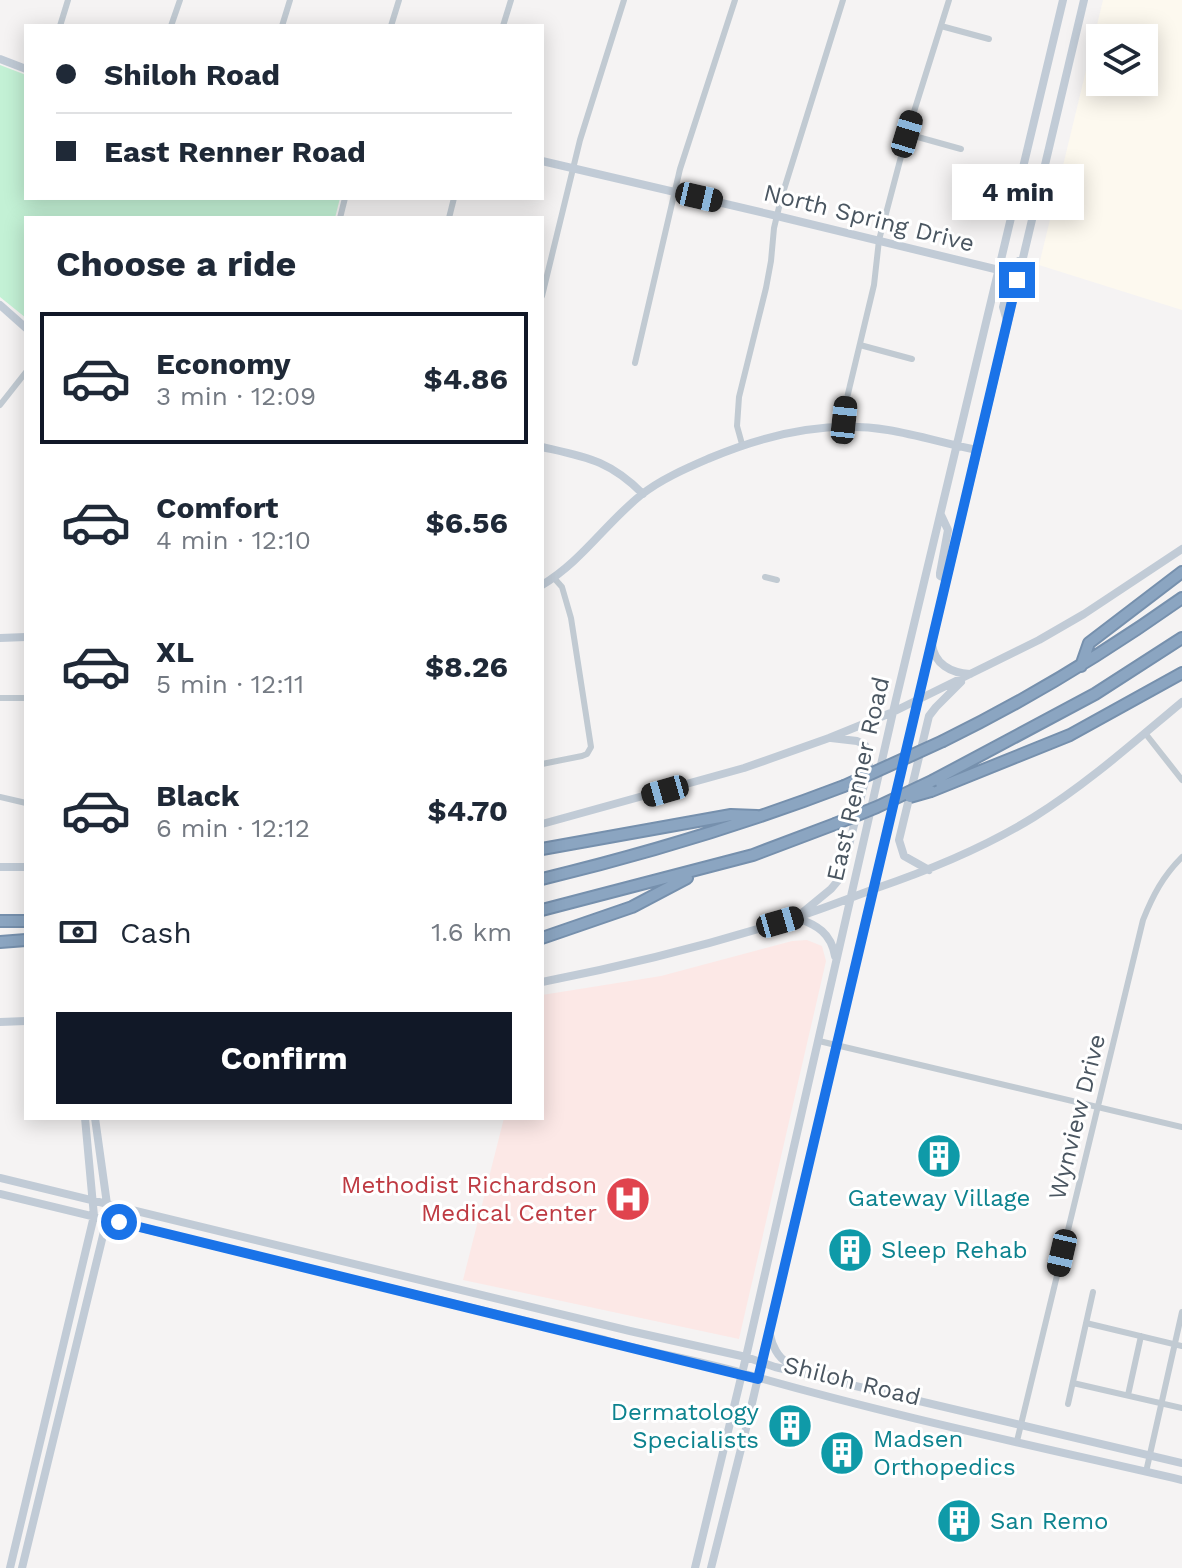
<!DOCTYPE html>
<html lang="en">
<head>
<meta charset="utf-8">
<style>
  :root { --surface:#fff; --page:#f2f2f3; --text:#1f2937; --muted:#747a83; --line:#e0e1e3; --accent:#111827 }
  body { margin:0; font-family:"Work Sans",sans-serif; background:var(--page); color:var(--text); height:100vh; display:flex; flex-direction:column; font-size:30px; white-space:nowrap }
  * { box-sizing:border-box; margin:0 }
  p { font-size:26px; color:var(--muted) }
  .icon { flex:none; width:44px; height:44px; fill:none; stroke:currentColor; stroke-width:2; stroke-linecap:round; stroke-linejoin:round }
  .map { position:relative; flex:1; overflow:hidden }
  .drawer { position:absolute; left:24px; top:216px; width:520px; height:904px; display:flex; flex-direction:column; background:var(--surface); border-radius:0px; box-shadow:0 4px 20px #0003 }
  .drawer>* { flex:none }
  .guide { position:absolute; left:24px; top:24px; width:520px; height:176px; border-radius:0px; box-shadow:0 4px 20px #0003; display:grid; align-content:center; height:176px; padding:0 32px; background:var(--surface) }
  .fabs { position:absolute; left:1086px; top:24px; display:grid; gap:16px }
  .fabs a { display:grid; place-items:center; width:72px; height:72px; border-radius:0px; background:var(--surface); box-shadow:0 4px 20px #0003; font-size:40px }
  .end { position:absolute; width:36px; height:36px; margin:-18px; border:10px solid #1a73e8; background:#fff; box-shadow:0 0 0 4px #fff }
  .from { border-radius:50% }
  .bubble { position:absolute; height:56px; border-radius:0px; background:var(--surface); box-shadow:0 4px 20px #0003; font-size:26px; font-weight:700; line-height:56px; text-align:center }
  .car { position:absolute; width:24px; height:48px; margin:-24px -12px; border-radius:10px; box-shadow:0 0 6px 2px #0007; background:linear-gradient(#222 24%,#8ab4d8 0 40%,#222 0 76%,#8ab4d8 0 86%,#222 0) }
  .guide b { display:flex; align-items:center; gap:28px; height:76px; font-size:30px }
  .guide b+b { border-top:2px solid var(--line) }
  .guide i { width:20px; height:20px; background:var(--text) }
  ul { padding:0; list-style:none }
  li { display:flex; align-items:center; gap:24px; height:132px; margin:0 16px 12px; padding:0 16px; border:4px solid transparent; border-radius:0px }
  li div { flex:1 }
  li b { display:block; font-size:30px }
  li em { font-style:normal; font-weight:700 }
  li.on { border-color:var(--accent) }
  li>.icon { width:72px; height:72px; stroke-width:1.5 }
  h2 { padding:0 32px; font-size:36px; line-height:96px }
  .pay { display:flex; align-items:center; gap:20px; height:88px; padding:0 32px; font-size:30px }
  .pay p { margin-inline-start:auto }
  .cta { display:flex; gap:16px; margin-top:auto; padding:16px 32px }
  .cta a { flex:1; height:92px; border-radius:0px; background:var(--accent); color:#fff; font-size:32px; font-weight:700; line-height:92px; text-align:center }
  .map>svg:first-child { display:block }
  .commercial { fill:#fdf9ef; fill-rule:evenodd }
  .medical { fill:#fce8e6 }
  .green { fill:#c3f1d5 }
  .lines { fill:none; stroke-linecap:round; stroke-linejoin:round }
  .highway-casing { stroke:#7690ad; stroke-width:14 }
  .street { stroke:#c1cad2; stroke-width:6 }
  .secondary { stroke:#c1cbd6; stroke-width:8 }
  .highway { stroke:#8ba5c1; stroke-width:10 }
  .highway-bridge-casing { stroke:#7690ad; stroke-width:14; stroke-linecap:butt }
  .highway-bridge { stroke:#8ba5c1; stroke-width:10 }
  .route { stroke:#1a73e8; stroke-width:10 }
  .labels { text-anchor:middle; stroke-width:6; stroke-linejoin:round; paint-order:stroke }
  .street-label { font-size:24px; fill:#4a5661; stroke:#fff }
  .health-label { font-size:24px; fill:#be3a42; stroke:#fff; text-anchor:end }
  .culture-label { font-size:24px; fill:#0d838f; stroke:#fff; text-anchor:start }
</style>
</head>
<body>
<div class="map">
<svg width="1182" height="1568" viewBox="0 0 1182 1568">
  <rect width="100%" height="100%" fill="#f5f3f3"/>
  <path class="commercial" d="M 1103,0 L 1182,0 L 1182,310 L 1039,265 ZM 1100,38 L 1144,38 L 1144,82 L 1100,82 Z"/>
  <path class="medical" d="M 807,940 L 822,946 L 826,961 L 739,1339 L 463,1280 L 504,1118 L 542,1118 L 542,995 L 661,976 L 792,941 Z"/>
  <path class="green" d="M 0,65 L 26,75 L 26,198 L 340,198 L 335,218 L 26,218 L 26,318 L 0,297 Z"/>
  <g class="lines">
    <g class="highway-casing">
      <path id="highway" d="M 1081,666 L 1089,643 L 1182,572
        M 943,741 C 1027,700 1106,652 1182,598
        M 934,780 L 1095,694 L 1182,638
        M 931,791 L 1070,735 L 1182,673
        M 542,849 L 731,815 L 757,816
        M 542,879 C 645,854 745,824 844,786
        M 542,910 L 753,855 L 835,824
        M 0,921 L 26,921
        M 542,938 L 632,907 L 687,878
        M 0,942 L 26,940"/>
    </g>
    <path class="street" d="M 60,26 L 68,0
      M 171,26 L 180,0
      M 282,26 L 290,0
      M 391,26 L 399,0
      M 503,26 L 511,0
      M 941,26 L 989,39
      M 907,134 L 961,149
      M 340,218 L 345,198
      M 449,218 L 454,198
      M 542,296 L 580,140 L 624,0
      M 860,345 L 912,359
      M 635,363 L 680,169 L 735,0
      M 0,405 L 26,372
      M 845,427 L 846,402 L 874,285 L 879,240 L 907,134 L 949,0
      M 742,444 L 737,426 L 739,397 L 766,288 L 771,261 L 774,228 L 781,199 L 843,0
      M 765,577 L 777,580
      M 0,698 L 26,698
      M 1145,733 L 1182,780
      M 542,764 L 582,756 L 587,754 L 591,747 L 571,618 L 562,587 L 554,578
      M 0,797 L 26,803
      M 819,1041 L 1182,1127
      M 1086,1323 L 1182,1346
      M 1073,1383 L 1182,1408
      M 1128,1395 L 1141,1336
      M 1068,1404 L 1093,1292
      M 1017,1441 L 1143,920 C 1153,895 1163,876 1182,857
      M 1146,1472 L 1182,1312"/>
    <path class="secondary" d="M 0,59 L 26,69
      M 542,161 L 777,216 L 999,270 L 1006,275 L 1010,281 L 1003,307 L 1007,321
      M 999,270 L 1023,259
      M 0,305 L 26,328
      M 542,447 C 586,457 609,460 643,494
      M 941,515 L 948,530 L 940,573 L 940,576 L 946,579
      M 542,585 C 581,562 606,523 641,495 C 661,479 687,468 710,458 C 767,434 827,420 888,430 C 918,435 947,444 977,450
      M 0,638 L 26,637
      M 932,644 C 934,664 951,673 970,674
      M 542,824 L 744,768 L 829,738 L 893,712 L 1039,640 L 1084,614 L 1182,549
      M 0,867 L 26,867
      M 929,870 L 904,856 L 899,840 L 929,716 L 936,707 L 961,682
      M 803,912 L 831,889 L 841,877 L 869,765 L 865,745 L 857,741 L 831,738
      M 797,918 C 817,925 831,933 835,956
      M 542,982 C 629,965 716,943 800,916 C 825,908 850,898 874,889 C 930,870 984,848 1034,817 C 1087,784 1134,742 1182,702
      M 0,1022 L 26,1021
      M 0,1178 L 630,1331 L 746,1357 L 775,1367 L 1182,1463
      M 0,1194 L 605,1340 C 651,1353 697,1360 742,1373 C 887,1415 1035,1446 1182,1480
      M 770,1335 C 772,1345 778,1358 787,1362 C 802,1370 829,1374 846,1378
      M 10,1568 L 94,1216 L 85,1118
      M 22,1568 L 107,1219 L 107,1204 L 95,1118
      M 695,1568 L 746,1357 L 893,712 L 1063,0
      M 711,1568 L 744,1437 L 1084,0"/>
    <use href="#highway" class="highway"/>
    <g class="highway-bridge-casing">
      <path id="highway-bridge" d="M 844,786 L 943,741
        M 910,797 L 931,791
        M 835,824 L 877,807 L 934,780"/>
    </g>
    <use href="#highway-bridge" class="highway-bridge"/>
  </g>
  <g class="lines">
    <path class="route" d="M 119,1222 L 758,1379 L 1017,280"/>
  </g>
  <defs>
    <g id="building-disc" transform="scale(2.3)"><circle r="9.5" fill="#0f9aa8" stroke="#fff"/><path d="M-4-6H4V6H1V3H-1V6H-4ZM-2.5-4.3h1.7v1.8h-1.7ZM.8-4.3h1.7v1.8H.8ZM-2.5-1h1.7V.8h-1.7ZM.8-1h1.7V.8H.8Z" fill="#fff"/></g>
    <g id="hospital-disc" transform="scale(2.3)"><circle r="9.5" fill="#e0444e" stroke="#fff"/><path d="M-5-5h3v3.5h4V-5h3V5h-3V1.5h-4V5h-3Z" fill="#fff"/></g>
  </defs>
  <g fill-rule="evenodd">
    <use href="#building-disc" x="939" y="1156"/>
    <use href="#hospital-disc" x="628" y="1199"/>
    <use href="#building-disc" x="850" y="1250"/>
    <use href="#building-disc" x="790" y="1426"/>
    <use href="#building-disc" x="842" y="1453"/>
    <use href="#building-disc" x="959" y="1521"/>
  </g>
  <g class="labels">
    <g class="street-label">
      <text transform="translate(869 218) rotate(14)" y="8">North Spring Drive</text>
      <text transform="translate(858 779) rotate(-77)" y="8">East Renner Road</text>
      <text transform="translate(1077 1117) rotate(-76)" y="8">Wynview Drive</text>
      <text transform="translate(852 1381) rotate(14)" y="8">Shiloh Road</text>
    </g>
    <g class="health-label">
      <text x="597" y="1193">Methodist Richardson<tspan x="597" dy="28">Medical Center</tspan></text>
    </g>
    <g class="culture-label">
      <text x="939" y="1206" text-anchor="middle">Gateway Village</text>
      <text x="881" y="1258">Sleep Rehab</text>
      <text x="759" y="1420" text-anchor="end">Dermatology<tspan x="759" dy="28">Specialists</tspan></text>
      <text x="873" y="1447">Madsen<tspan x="873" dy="28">Orthopedics</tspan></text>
      <text x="990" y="1529">San Remo</text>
    </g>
  </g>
</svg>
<div class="fabs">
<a><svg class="icon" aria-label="layers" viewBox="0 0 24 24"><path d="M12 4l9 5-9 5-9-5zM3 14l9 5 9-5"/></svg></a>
</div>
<i class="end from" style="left:119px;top:1222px"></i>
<i class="end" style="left:1017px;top:280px"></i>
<div class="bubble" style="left:952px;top:164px;width:132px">4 min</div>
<i class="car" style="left:907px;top:134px;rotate:17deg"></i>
<i class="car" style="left:699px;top:197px;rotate:103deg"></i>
<i class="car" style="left:844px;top:420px;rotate:6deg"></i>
<i class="car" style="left:665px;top:791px;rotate:254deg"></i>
<i class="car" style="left:780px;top:922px;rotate:74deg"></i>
<i class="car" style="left:1062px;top:1253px;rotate:193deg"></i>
<div class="guide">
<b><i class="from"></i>Shiloh Road</b>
<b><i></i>East Renner Road</b>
</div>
<section class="drawer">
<h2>Choose a ride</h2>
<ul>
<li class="on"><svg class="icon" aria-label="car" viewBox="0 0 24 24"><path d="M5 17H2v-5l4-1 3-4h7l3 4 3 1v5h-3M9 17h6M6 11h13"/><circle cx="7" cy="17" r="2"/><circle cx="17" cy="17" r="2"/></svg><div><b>Economy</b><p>3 min · 12:09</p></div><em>$4.86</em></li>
<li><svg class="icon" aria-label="car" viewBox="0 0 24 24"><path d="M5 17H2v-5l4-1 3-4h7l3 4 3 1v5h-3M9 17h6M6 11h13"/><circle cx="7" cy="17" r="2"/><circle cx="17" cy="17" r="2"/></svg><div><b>Comfort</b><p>4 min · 12:10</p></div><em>$6.56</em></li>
<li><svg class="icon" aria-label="car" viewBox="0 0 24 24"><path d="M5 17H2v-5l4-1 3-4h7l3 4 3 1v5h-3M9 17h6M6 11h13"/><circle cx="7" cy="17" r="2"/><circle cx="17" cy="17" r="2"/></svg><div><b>XL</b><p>5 min · 12:11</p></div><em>$8.26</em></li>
<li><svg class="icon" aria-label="car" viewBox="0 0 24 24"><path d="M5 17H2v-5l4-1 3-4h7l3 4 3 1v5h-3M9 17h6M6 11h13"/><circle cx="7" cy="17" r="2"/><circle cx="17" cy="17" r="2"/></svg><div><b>Black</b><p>6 min · 12:12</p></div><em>$4.70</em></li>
</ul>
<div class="pay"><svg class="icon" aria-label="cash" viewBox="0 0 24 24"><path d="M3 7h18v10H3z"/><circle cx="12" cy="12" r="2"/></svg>Cash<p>1.6 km</p></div>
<div class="cta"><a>Confirm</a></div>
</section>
</div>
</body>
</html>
